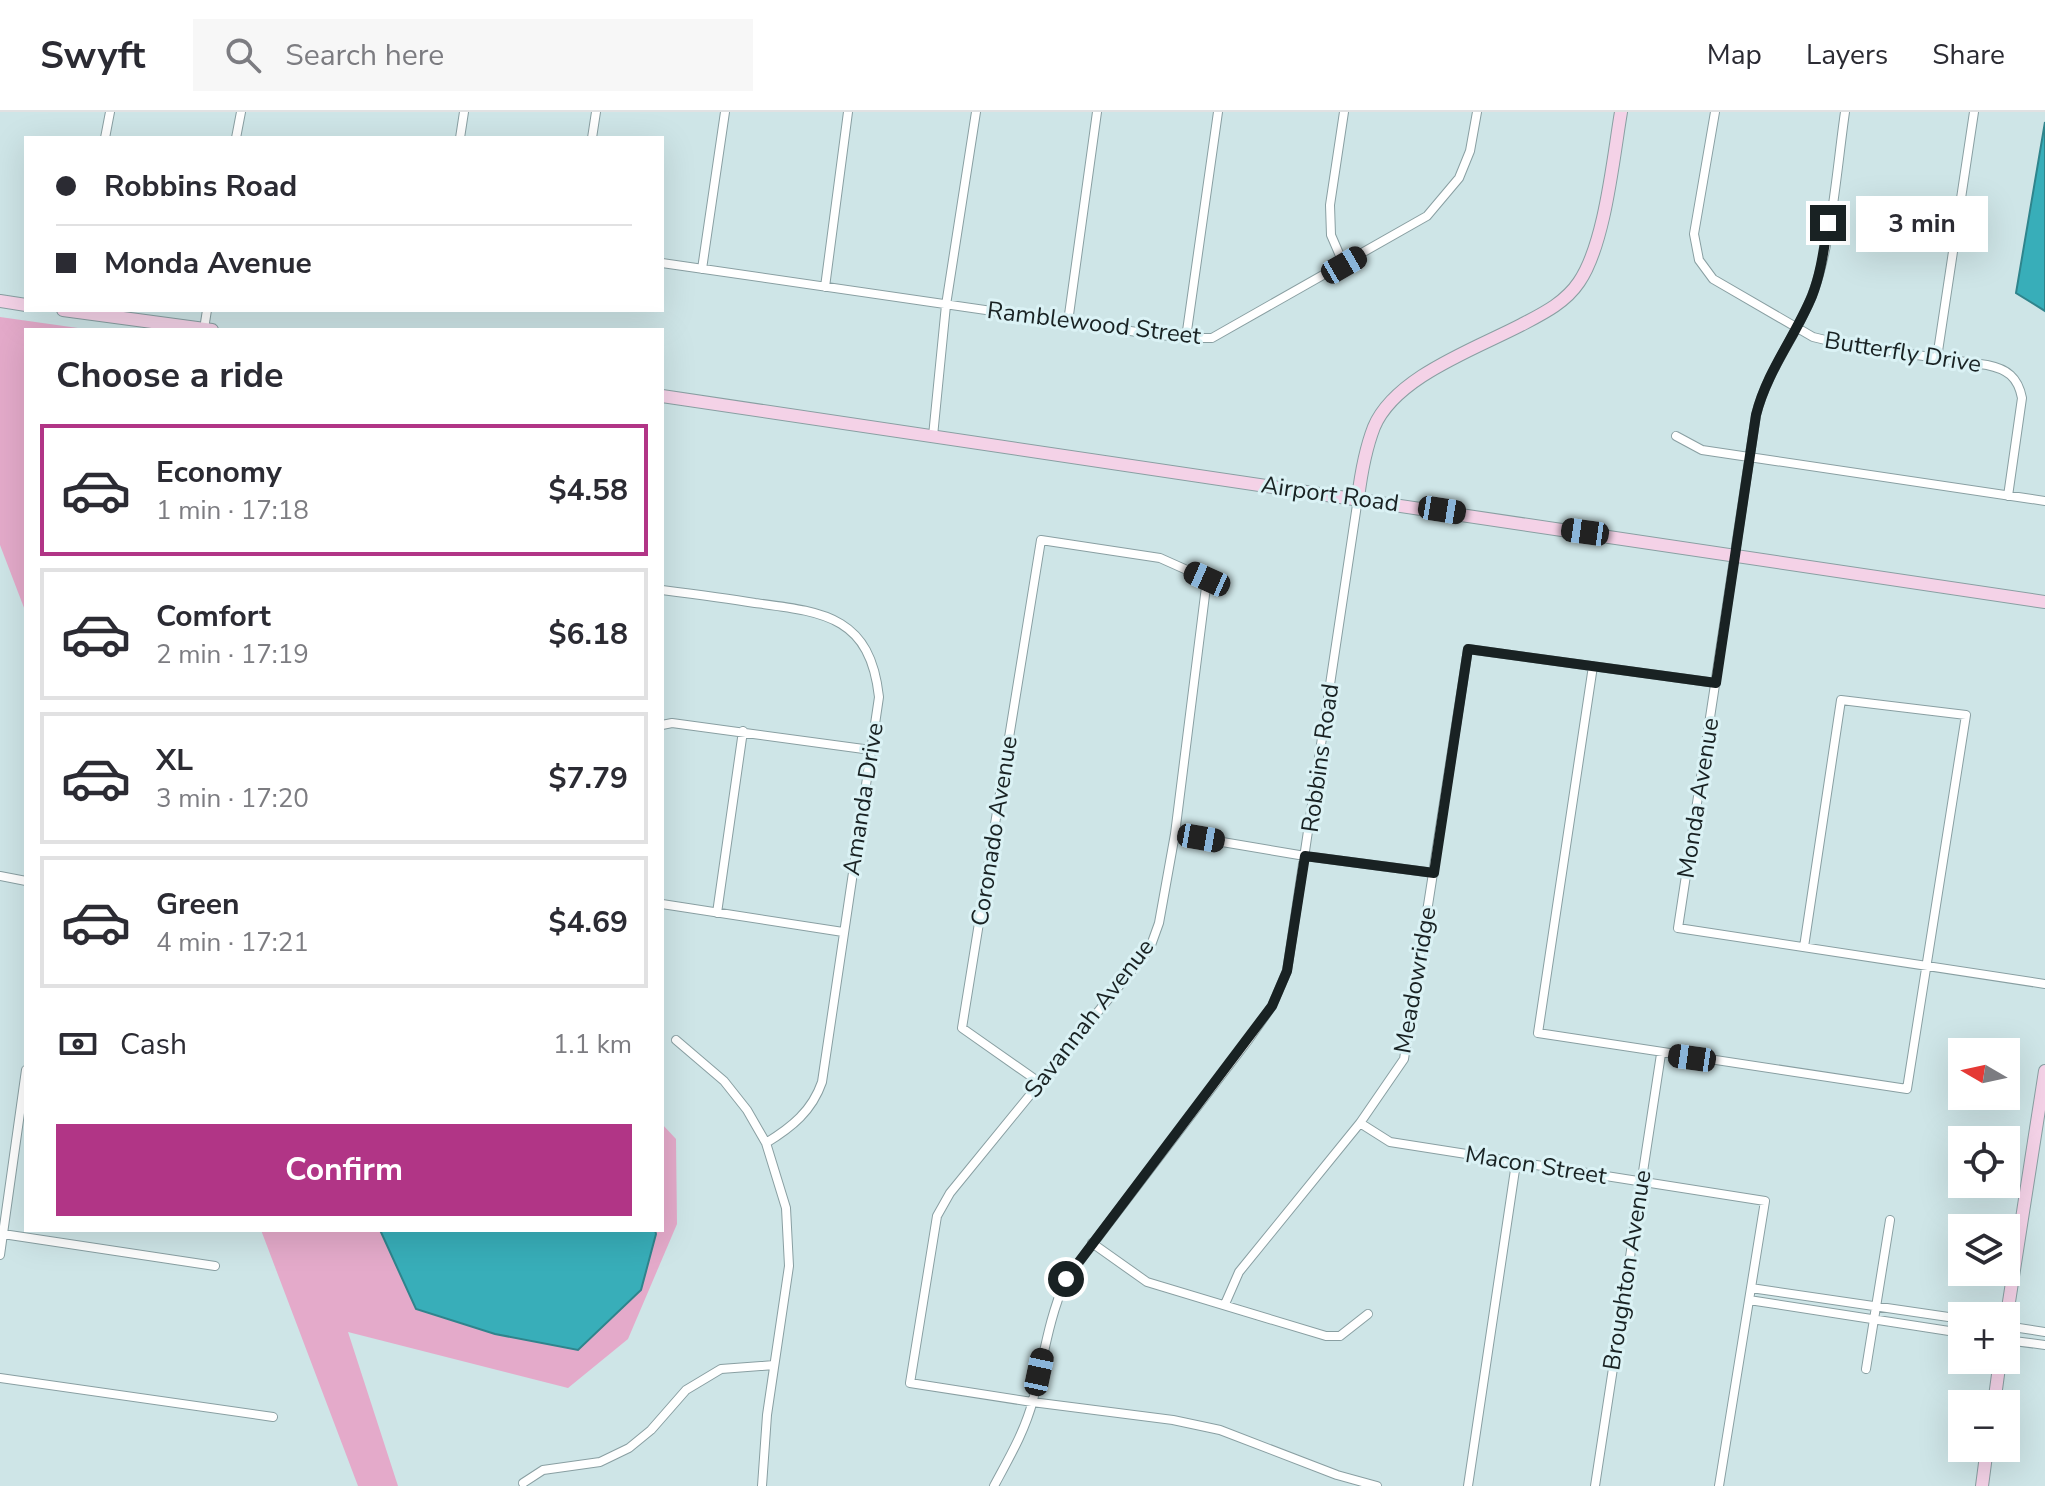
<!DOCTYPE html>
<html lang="en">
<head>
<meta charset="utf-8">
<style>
  :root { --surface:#fff; --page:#f7f7f7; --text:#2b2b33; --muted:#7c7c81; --line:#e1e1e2; --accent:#b13586 }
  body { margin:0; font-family:"Nunito Sans",sans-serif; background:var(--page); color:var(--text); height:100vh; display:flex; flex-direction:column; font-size:30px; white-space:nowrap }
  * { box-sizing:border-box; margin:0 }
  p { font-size:26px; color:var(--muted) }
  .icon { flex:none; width:44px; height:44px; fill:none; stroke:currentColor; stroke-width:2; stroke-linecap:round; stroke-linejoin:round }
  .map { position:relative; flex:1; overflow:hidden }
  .side { position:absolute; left:24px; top:216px; width:640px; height:904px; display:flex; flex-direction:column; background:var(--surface); border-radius:0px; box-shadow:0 8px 32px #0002 }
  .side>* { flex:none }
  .banner { position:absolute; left:24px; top:24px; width:640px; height:176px; border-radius:0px; box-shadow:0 8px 32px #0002; display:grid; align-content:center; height:176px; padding:0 32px; background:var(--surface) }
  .needle { width:52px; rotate:279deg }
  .controls { position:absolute; left:1948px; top:926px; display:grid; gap:16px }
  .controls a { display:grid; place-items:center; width:72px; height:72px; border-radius:0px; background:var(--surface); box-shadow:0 8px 32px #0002; font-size:40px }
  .end { position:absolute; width:36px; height:36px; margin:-18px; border:10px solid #192223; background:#fff; box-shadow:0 0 0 4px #fff }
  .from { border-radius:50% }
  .bubble { position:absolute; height:56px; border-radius:0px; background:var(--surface); box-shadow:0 8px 32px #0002; font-size:26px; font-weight:700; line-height:56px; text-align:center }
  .car { position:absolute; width:24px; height:48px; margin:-24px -12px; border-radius:10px; box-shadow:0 0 6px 2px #0007; background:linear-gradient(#222 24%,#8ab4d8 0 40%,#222 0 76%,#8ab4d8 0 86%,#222 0) }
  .banner b { display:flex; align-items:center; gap:28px; height:76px; font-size:30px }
  .banner b+b { border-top:2px solid var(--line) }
  .banner i { width:20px; height:20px; background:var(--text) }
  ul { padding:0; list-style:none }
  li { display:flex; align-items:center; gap:24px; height:132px; margin:0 16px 12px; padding:0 16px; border:4px solid var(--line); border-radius:0px }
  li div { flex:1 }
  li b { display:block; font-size:30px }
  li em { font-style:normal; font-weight:700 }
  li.active { border-color:var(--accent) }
  li>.icon { width:72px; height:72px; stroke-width:1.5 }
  h2 { padding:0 32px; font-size:36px; line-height:96px }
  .pay { display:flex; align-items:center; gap:20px; height:88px; padding:0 32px; font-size:30px }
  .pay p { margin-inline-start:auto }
  .primary-button { display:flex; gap:16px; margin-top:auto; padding:16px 32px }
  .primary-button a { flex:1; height:92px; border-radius:0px; background:var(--accent); color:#fff; font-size:32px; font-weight:700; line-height:92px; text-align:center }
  header { display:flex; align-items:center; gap:48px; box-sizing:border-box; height:112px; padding:0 40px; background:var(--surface); border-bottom:2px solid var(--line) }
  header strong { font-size:38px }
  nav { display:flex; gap:44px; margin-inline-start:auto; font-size:28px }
  .search { width:560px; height:72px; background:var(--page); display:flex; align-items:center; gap:20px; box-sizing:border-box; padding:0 28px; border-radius:0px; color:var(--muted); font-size:30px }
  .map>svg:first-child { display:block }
  .green { fill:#e4aaca }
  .water { fill:#38aeb9; stroke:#2f848c; stroke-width:2 }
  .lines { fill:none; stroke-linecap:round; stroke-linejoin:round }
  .street-casing { stroke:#899fa2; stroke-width:10 }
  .secondary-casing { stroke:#899fa2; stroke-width:14 }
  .street { stroke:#fff; stroke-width:8 }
  .secondary { stroke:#f4d2e7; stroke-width:12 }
  .route { stroke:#192223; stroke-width:10 }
  .labels { text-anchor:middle; stroke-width:6; stroke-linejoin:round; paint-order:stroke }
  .street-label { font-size:24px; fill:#192223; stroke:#dbf2f5 }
</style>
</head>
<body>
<header>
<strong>Swyft</strong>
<div class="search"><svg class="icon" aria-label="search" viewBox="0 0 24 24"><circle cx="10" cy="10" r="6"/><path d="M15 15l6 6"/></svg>Search here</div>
<nav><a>Map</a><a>Layers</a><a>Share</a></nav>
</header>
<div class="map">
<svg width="2045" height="1374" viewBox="0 0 2045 1374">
  <rect width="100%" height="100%" fill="#cee5e7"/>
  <path class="green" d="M 0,205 L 92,218 L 26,218 L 26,501 L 0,433 Z
    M 662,1012 L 676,1027 L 677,1112 L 628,1227 L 568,1276 L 348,1220 L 398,1374 L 358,1374 L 261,1118 L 662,1118 Z"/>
  <path class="water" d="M 2045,10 L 2045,199 L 2016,181 Z
    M 380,1118 L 655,1118 L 656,1122 L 641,1178 L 578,1238 L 495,1222 L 416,1197 Z"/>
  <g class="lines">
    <g class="street-casing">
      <path id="street" d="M 1344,0 L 1330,93 L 1331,123 L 1344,153
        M 1715,0 L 1694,122 L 1699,148 L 1713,167 L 1813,225 L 1846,233 L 1987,253 C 2007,257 2018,265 2022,286 L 2008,384
        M 1845,0 C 1837,55 1832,130 1813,181 C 1797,224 1767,258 1756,303 L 1678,816 L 2045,872
        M 105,26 L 110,0
        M 236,26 L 241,0
        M 460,26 L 464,0
        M 592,26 L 596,0
        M 662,151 L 1144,221 L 1186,226 L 1212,226 L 1427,104 L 1459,66 L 1470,39 L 1477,0
        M 702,157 L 725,0
        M 825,175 L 848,0
        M 1068,210 L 1097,0
        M 204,217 L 207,198
        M 1186,226 L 1218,0
        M 1937,246 L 1974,0
        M 933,324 L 946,193 L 976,0
        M 1676,324 L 1702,338 L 2045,389
        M 662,478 C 693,482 724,486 755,491 C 824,500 870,504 879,585 L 822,970 C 812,999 792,1015 766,1031
        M 1593,554 L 1538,921 L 1907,977 L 1966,603 L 1841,588 L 1804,835
        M 662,613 L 672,611 L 871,638
        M 1175,722 L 1305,744 L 1434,761
        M 0,764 L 26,769
        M 662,792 L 843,820
        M 717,801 L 743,619
        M 676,928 L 724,969 L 747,998 L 766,1031 L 786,1096 L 789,1154 L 767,1303 L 762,1374
        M 1039,970 L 962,916 L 1041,428 L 1160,446 L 1207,467 L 1175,722 L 1159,811 L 1150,836 L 950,1081 L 937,1104 L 910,1271 L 1032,1290 L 1173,1308 L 1220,1318 L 1337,1363 L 1377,1374
        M 1360,1011 L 1390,1030 L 1765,1089 L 1719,1374
        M 3,1122 L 215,1154
        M 1092,1131 L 1147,1170 L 1326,1224 L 1340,1224 L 1368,1202
        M 0,1143 L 26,958
        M 1751,1176 L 1962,1207
        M 1749,1188 L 1962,1221
        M 1225,1192 L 1239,1160 L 1360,1011 L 1404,947 L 1468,537 L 1716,571
        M 2006,1214 L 2045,1220
        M 2006,1228 L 2045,1233
        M 1866,1257 L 1890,1108
        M 0,1266 L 273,1305
        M 523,1371 L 543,1358 L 600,1350 L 629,1336 L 651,1318 L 686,1278 L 721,1257 L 774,1253
        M 994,1374 C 1009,1346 1025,1319 1033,1288 C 1044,1245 1048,1208 1066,1167 L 1249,927 L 1272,894 L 1287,859 L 1358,386
        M 1468,1374 L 1516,1051
        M 1595,1374 L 1661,942"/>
    </g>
    <g class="secondary-casing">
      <path id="secondary" d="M 0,189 L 26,193
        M 63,198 L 212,218
        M 662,284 L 2045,490
        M 1358,386 C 1361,362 1365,338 1374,315 C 1395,265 1475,237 1521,213 C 1542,202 1565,191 1579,170 C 1605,132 1613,47 1621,0
        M 2006,1209 L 2045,959
        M 1994,1292 L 2000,1248
        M 1982,1374 L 1987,1336"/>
    </g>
    <use href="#street" class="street"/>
    <use href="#secondary" class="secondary"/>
  </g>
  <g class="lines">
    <path class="route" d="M 1066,1167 L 1272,894 L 1287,859 L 1305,744 L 1434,761 L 1468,537 L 1716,571 L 1756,303 C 1767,259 1795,225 1812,184 C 1821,161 1824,136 1828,111"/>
  </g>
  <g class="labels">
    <g class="street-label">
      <text transform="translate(1094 211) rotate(7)" y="8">Ramblewood Street</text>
      <text transform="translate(1903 240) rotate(9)" y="8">Butterfly Drive</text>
      <text transform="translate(1330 382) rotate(8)" y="8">Airport Road</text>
      <text transform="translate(1320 646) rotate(-82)" y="8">Robbins Road</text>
      <text transform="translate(1698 686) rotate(-81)" y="8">Monda Avenue</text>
      <text transform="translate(863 687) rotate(-81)" y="8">Amanda Drive</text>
      <text transform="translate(994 719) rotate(-81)" y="8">Coronado Avenue</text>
      <text transform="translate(1415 868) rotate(-80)" y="8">Meadowridge</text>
      <text transform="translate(1089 906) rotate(-52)" y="8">Savannah Avenue</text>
      <text transform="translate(1536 1053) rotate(9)" y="8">Macon Street</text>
      <text transform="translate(1627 1158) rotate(-81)" y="8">Broughton Avenue</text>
    </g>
  </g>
</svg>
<div class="controls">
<a><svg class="needle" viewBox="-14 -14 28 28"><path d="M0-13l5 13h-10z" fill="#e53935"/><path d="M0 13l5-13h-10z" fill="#7c7c81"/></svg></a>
<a><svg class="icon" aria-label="locate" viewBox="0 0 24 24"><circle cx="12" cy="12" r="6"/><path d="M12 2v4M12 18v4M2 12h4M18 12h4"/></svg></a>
<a><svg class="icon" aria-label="layers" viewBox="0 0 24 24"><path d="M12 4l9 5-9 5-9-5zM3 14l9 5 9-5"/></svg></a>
<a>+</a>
<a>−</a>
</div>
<i class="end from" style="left:1066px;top:1167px"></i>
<i class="end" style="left:1828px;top:111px"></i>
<div class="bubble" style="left:1856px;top:84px;width:132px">3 min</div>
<i class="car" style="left:1344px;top:153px;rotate:60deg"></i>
<i class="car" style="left:1442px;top:398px;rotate:99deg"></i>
<i class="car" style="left:1585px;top:420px;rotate:278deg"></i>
<i class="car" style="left:1207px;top:467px;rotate:294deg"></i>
<i class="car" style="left:1201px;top:726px;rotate:100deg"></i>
<i class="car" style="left:1692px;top:946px;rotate:278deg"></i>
<i class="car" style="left:1039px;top:1260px;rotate:12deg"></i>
<div class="banner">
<b><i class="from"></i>Robbins Road</b>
<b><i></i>Monda Avenue</b>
</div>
<section class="side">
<h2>Choose a ride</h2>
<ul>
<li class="active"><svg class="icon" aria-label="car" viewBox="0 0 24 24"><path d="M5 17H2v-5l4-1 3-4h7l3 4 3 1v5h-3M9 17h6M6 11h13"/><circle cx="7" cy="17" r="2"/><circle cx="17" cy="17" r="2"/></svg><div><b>Economy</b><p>1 min · 17:18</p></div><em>$4.58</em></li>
<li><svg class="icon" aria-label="car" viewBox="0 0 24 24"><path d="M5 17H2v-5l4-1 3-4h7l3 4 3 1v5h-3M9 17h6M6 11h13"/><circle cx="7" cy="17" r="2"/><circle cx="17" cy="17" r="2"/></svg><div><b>Comfort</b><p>2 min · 17:19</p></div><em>$6.18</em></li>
<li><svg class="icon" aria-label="car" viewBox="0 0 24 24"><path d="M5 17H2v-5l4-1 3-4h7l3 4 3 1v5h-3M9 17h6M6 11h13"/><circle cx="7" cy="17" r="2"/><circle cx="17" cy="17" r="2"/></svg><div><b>XL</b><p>3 min · 17:20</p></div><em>$7.79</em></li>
<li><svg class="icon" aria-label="car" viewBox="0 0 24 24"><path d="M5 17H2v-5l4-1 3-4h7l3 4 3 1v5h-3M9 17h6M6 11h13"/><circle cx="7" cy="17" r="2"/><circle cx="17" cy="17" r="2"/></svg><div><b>Green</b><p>4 min · 17:21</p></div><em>$4.69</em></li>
</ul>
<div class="pay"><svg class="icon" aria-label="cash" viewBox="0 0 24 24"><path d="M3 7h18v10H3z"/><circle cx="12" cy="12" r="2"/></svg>Cash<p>1.1 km</p></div>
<div class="primary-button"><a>Confirm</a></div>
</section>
</div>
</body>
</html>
